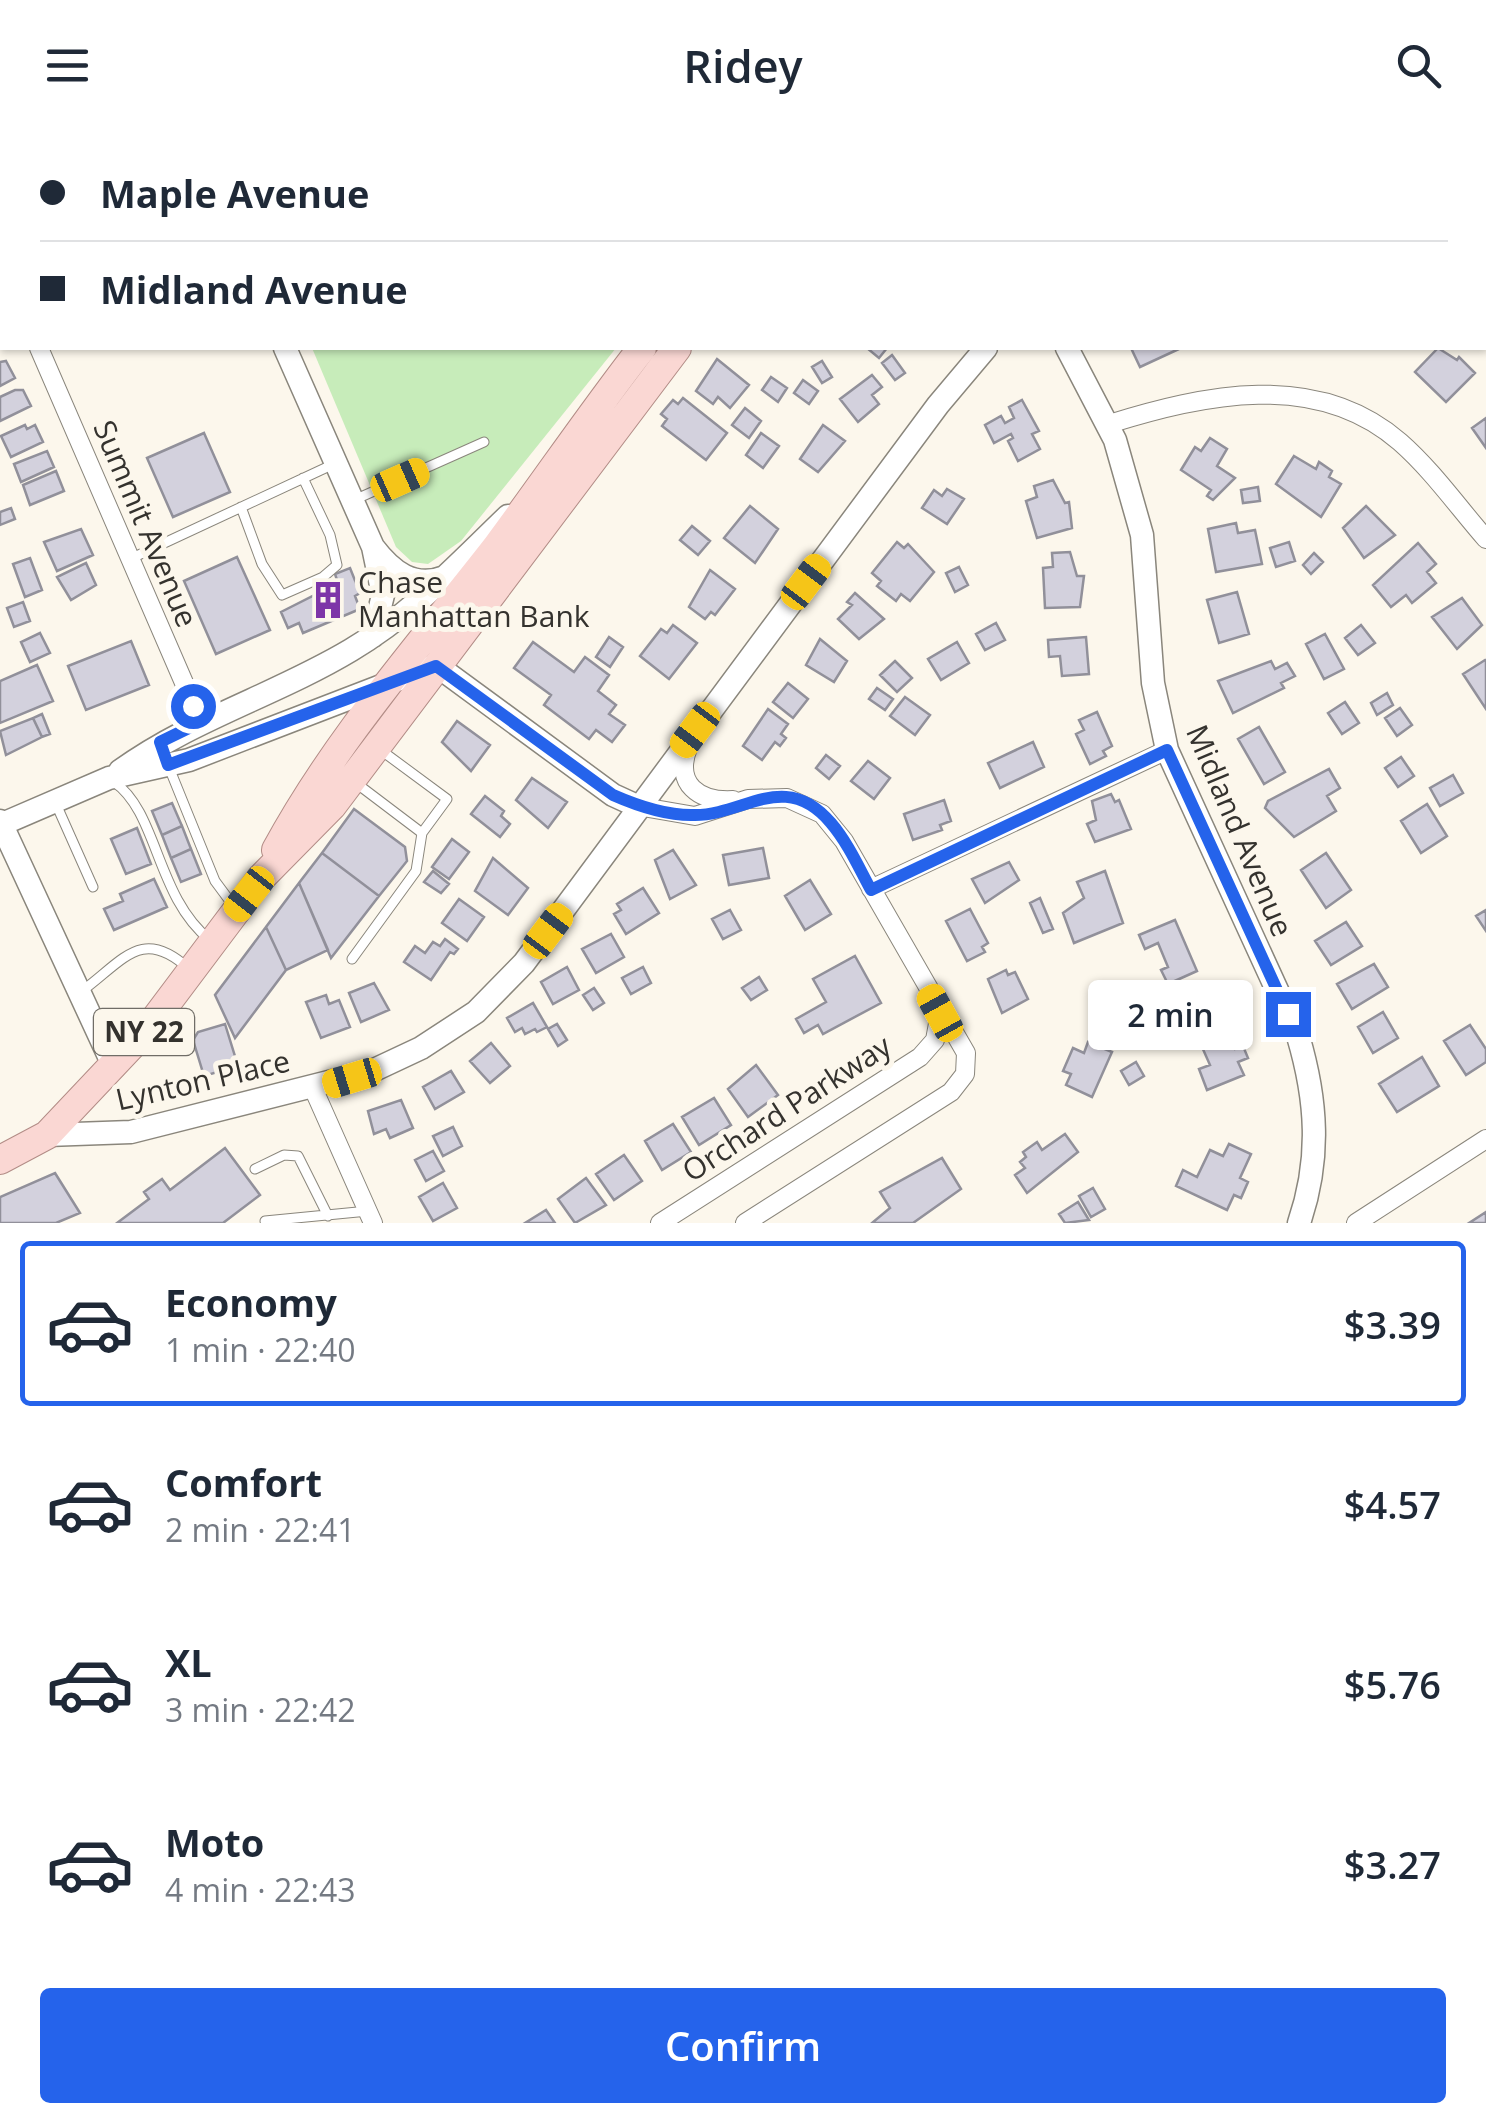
<!DOCTYPE html>
<html lang="en">
<head>
<meta charset="utf-8">
<style>
  :root { --surface:#fff; --page:#f2f2f3; --text:#1f2937; --muted:#747a83; --line:#e0e1e3; --accent:#2563eb }
  body { margin:0; font-family:"Open Sans",sans-serif; background:var(--page); color:var(--text); height:100vh; display:flex; flex-direction:column; font-size:38px; white-space:nowrap }
  * { box-sizing:border-box; margin:0 }
  p { font-size:32px; color:var(--muted) }
  .icon { flex:none; width:55px; height:55px; fill:none; stroke:currentColor; stroke-width:2; stroke-linecap:round; stroke-linejoin:round }
  .map { position:relative; height:1093px; overflow:hidden }
  .sheet { display:flex; flex-direction:column; background:var(--surface); flex:1 }
  .sheet>* { flex:none }
  .banner { position:absolute; left:0px; top:0px; width:1488px; height:220px; box-shadow:0 2px 8px #0004; display:grid; align-content:center; height:220px; padding:0 40px; background:var(--surface) }
  .end { position:absolute; width:45px; height:45px; margin:-22px; border:12px solid #2563eb; background:#fff; box-shadow:0 0 0 5px #fff }
  .from { border-radius:50% }
  .bubble { position:absolute; height:70px; border-radius:10px; background:var(--surface); box-shadow:0 2px 8px #0004; font-size:32px; font-weight:600; line-height:70px; text-align:center }
  .car { position:absolute; width:30px; height:60px; margin:-30px -15px; border-radius:12px; box-shadow:0 0 8px 2px #0007; background:linear-gradient(#f5c518 24%,#345 0 40%,#f5c518 0 76%,#345 0 86%,#f5c518 0) }
  .banner b { display:flex; align-items:center; gap:35px; height:95px; font-size:38px }
  .banner b+b { border-top:2px solid var(--line) }
  .banner i { width:25px; height:25px; background:var(--text) }
  ul { padding:18px 0 0; list-style:none }
  li { display:flex; align-items:center; gap:30px; height:165px; margin:0 20px 15px; padding:0 20px; border:5px solid transparent; border-radius:10px }
  li div { flex:1 }
  li b { display:block; font-size:38px }
  li em { font-style:normal; font-weight:600 }
  li.selected { border-color:var(--accent) }
  li>.icon { width:90px; height:90px; stroke-width:1.5 }
  .action { display:flex; gap:20px; margin-top:auto; padding:20px 40px }
  .action a { flex:1; height:115px; border-radius:10px; background:var(--accent); color:#fff; font-size:40px; font-weight:600; line-height:115px; text-align:center }
  header { display:flex; justify-content:space-between; align-items:center; height:130px; padding:0 40px; background:var(--surface); font-size:45px; font-weight:600 }
  .map>svg:first-child { display:block }
  .green { fill:#c7ecba }
  .building { fill:#d3d1dd; stroke:#91909a; stroke-width:2.5 }
  .lines { fill:none; stroke-linecap:round; stroke-linejoin:round }
  .service-casing { stroke:#8a867c; stroke-width:11 }
  .minor-casing { stroke:#8a867c; stroke-width:20 }
  .tertiary-casing { stroke:#8a867c; stroke-width:25 }
  .primary-casing { stroke:#b28c86; stroke-width:30 }
  .service { stroke:#fff; stroke-width:9 }
  .minor { stroke:#fff; stroke-width:18 }
  .tertiary { stroke:#fff; stroke-width:22 }
  .primary { stroke:#fad7d3; stroke-width:28 }
  .route { stroke:#2563eb; stroke-width:12 }
  .labels { text-anchor:middle; stroke-width:10; stroke-linejoin:round; paint-order:stroke }
  .shield { fill:#fcf7ec; stroke:#706d67; stroke-width:2.5 }
  .shield-label { font-size:28px; font-weight:bold; fill:#34322e }
  .street-label { font-size:30px; fill:#34322e; stroke:#fcf7ec }
  .poi-label { font-size:30px; fill:#34322e; stroke:#fcf7ec; text-anchor:start }
</style>
</head>
<body>
<header><svg class="icon" aria-label="menu" viewBox="0 0 24 24"><path d="M4 6h16M4 12h16M4 18h16"/></svg>Ridey<svg class="icon" aria-label="search" viewBox="0 0 24 24"><circle cx="10" cy="10" r="6"/><path d="M15 15l6 6"/></svg></header>
<div class="map">
<svg width="1486" height="1093" viewBox="0 0 1486 1093">
  <rect width="100%" height="100%" fill="#fcf7ec"/>
  <path class="green" d="M 312,218 L 616,218 L 461,411 L 428,434 L 412,432 L 396,417 Z"/>
  <path class="building" d="M 322,0 L 445,0 L 446,2 L 323,2 Z
    M 691,0 L 760,0 L 762,2 L 692,2 Z
    M 1087,0 L 1129,0 L 1131,2 L 1086,2 Z
    M 867,218 L 887,218 L 879,228 Z
    M 1131,218 L 1181,218 L 1140,237 Z
    M 1438,218 L 1457,230 L 1459,227 L 1475,243 L 1446,272 L 1415,242 Z
    M 892,225 L 905,243 L 895,250 L 882,233 Z
    M 717,229 L 749,255 L 730,278 L 718,267 L 713,274 L 696,261 Z
    M 6,231 L 15,248 L 0,256 L 0,232 Z
    M 822,231 L 832,247 L 822,253 L 812,237 Z
    M 872,245 L 882,257 L 872,265 L 879,274 L 858,292 L 840,269 Z
    M 771,247 L 787,258 L 778,272 L 762,260 Z
    M 803,250 L 818,261 L 809,274 L 794,263 Z
    M 15,260 L 23,260 L 31,276 L 0,291 L 0,267 Z
    M 683,268 L 727,303 L 706,330 L 662,296 L 667,289 L 661,284 L 673,270 L 678,274 Z
    M 1022,270 L 1039,301 L 1032,304 L 1040,319 L 1018,331 L 1008,311 L 1013,308 L 1011,304 L 994,313 L 985,295 L 1001,286 L 1005,293 L 1014,288 L 1009,277 Z
    M 745,278 L 761,291 L 749,308 L 732,295 Z
    M 1486,288 L 1486,318 L 1472,298 Z
    M 25,295 L 27,299 L 35,295 L 43,312 L 11,327 L 1,306 Z
    M 823,295 L 845,311 L 818,342 L 800,329 Z
    M 204,303 L 230,362 L 173,387 L 147,328 Z
    M 761,303 L 779,316 L 763,338 L 746,325 Z
    M 1210,308 L 1227,319 L 1217,336 L 1235,348 L 1213,370 L 1207,366 L 1211,360 L 1181,340 L 1195,317 L 1201,321 Z
    M 47,321 L 54,337 L 21,352 L 14,334 Z
    M 1294,326 L 1316,339 L 1319,332 L 1332,341 L 1329,347 L 1341,354 L 1321,387 L 1276,354 Z
    M 56,341 L 64,361 L 30,375 L 23,355 Z
    M 1053,350 L 1065,373 L 1069,372 L 1072,398 L 1037,408 L 1026,371 L 1037,367 L 1034,356 Z
    M 1258,357 L 1260,371 L 1243,373 L 1241,360 Z
    M 947,359 L 964,369 L 947,394 L 922,378 L 934,360 L 942,366 Z
    M 750,376 L 778,399 L 755,433 L 724,408 Z
    M 1366,376 L 1395,405 L 1364,428 L 1343,398 Z
    M 11,378 L 15,389 L 0,395 L 0,382 Z
    M 1236,393 L 1238,403 L 1255,400 L 1262,434 L 1216,442 L 1208,399 Z
    M 692,396 L 710,411 L 698,425 L 680,410 Z
    M 81,399 L 93,425 L 57,441 L 44,412 Z
    M 897,412 L 904,418 L 908,414 L 934,442 L 910,471 L 901,464 L 896,471 L 877,456 L 881,451 L 872,443 Z
    M 1289,412 L 1295,431 L 1276,437 L 1270,418 Z
    M 1418,413 L 1436,434 L 1427,442 L 1436,453 L 1412,473 L 1406,465 L 1391,477 L 1373,455 Z
    M 1070,422 L 1077,446 L 1084,446 L 1080,477 L 1045,478 L 1043,438 L 1053,437 L 1052,423 Z
    M 1314,423 L 1323,432 L 1311,444 L 1303,435 Z
    M 237,427 L 270,500 L 216,524 L 184,451 Z
    M 30,428 L 42,460 L 25,467 L 13,434 Z
    M 86,433 L 96,455 L 71,470 L 57,447 Z
    M 959,437 L 968,455 L 955,462 L 946,443 Z
    M 350,438 L 360,463 L 355,466 L 360,479 L 303,503 L 299,493 L 288,498 L 281,482 L 338,453 L 335,444 Z
    M 710,440 L 735,459 L 715,485 L 711,482 L 705,489 L 689,477 Z
    M 1237,462 L 1249,504 L 1219,513 L 1207,470 Z
    M 855,463 L 884,489 L 859,509 L 838,489 L 852,475 L 847,472 Z
    M 1462,468 L 1482,495 L 1457,519 L 1432,487 Z
    M 23,472 L 30,491 L 14,497 L 7,478 Z
    M 996,493 L 1005,510 L 985,520 L 976,504 Z
    M 673,495 L 697,513 L 669,549 L 640,526 L 661,499 L 667,503 Z
    M 1361,495 L 1375,513 L 1358,525 L 1345,508 Z
    M 40,503 L 50,523 L 30,532 L 21,512 Z
    M 1325,504 L 1344,539 L 1324,549 L 1306,514 Z
    M 609,507 L 623,517 L 610,537 L 596,527 Z
    M 1086,507 L 1089,544 L 1062,546 L 1060,526 L 1049,527 L 1048,510 Z
    M 820,509 L 847,531 L 834,552 L 806,535 Z
    M 131,511 L 149,555 L 86,580 L 68,536 Z
    M 533,512 L 574,542 L 585,527 L 609,545 L 598,561 L 616,575 L 609,584 L 625,595 L 612,612 L 596,600 L 589,609 L 544,575 L 551,565 L 514,538 Z
    M 957,512 L 969,533 L 941,550 L 928,529 Z
    M 1485,530 L 1486,531 L 1486,579 L 1463,544 Z
    M 895,531 L 912,548 L 897,562 L 880,545 Z
    M 1271,531 L 1275,539 L 1287,533 L 1295,546 L 1281,553 L 1284,558 L 1233,583 L 1218,551 Z
    M 37,535 L 53,571 L 0,593 L 0,551 Z
    M 788,553 L 808,569 L 793,588 L 773,572 Z
    M 877,558 L 893,569 L 885,580 L 869,569 Z
    M 1387,563 L 1393,575 L 1377,585 L 1371,573 Z
    M 905,567 L 930,585 L 915,605 L 890,586 Z
    M 1345,572 L 1359,593 L 1342,604 L 1328,583 Z
    M 1400,578 L 1412,595 L 1397,606 L 1385,588 Z
    M 768,579 L 788,594 L 781,604 L 786,608 L 780,616 L 775,612 L 762,630 L 743,616 Z
    M 1097,582 L 1112,616 L 1103,621 L 1106,626 L 1090,634 L 1076,604 L 1084,600 L 1079,590 Z
    M 42,584 L 50,604 L 42,607 L 33,588 Z
    M 33,588 L 42,607 L 6,625 L 0,601 Z
    M 457,591 L 490,615 L 471,641 L 442,612 Z
    M 1259,597 L 1285,642 L 1264,654 L 1238,609 Z
    M 1033,612 L 1044,637 L 1000,658 L 988,633 Z
    M 826,625 L 840,636 L 829,649 L 816,638 Z
    M 1401,627 L 1414,646 L 1398,657 L 1385,638 Z
    M 868,631 L 890,648 L 874,669 L 851,651 Z
    M 1329,639 L 1340,658 L 1327,666 L 1336,681 L 1294,707 L 1265,678 L 1268,671 Z
    M 1453,645 L 1463,663 L 1440,676 L 1430,658 Z
    M 532,648 L 567,672 L 548,698 L 516,670 Z
    M 1111,664 L 1115,672 L 1119,670 L 1131,699 L 1095,712 L 1087,694 L 1096,690 L 1092,671 Z
    M 485,666 L 504,681 L 501,686 L 510,694 L 500,707 L 471,684 Z
    M 944,670 L 951,691 L 940,695 L 942,700 L 913,710 L 904,684 Z
    M 172,673 L 182,696 L 162,705 L 152,681 Z
    M 1427,674 L 1447,706 L 1421,723 L 1401,691 Z
    M 354,679 L 405,717 L 407,731 L 379,766 L 322,723 Z
    M 182,696 L 191,719 L 171,728 L 162,705 Z
    M 137,698 L 151,734 L 126,744 L 111,709 Z
    M 452,709 L 469,722 L 449,749 L 432,737 Z
    M 763,718 L 769,748 L 729,755 L 723,725 Z
    M 191,719 L 201,744 L 181,752 L 171,728 Z
    M 673,720 L 696,755 L 670,769 L 655,730 Z
    M 322,723 L 379,766 L 331,828 L 299,753 Z
    M 1326,723 L 1351,760 L 1326,778 L 1301,740 Z
    M 493,728 L 528,758 L 508,785 L 475,761 Z
    M 1009,732 L 1019,750 L 985,773 L 972,749 Z
    M 433,741 L 449,754 L 441,763 L 424,752 Z
    M 1105,741 L 1123,793 L 1074,813 L 1063,783 L 1084,768 L 1077,752 Z
    M 154,749 L 167,777 L 114,800 L 104,779 L 123,771 L 120,764 Z
    M 810,750 L 831,784 L 805,800 L 785,766 Z
    M 299,753 L 328,820 L 286,840 L 266,797 Z
    M 643,758 L 659,783 L 626,804 L 614,784 L 621,780 L 617,774 Z
    M 1040,768 L 1053,799 L 1043,803 L 1030,773 Z
    M 459,769 L 484,787 L 467,811 L 442,793 Z
    M 970,779 L 988,813 L 982,817 L 985,822 L 967,831 L 946,791 Z
    M 730,780 L 741,800 L 723,809 L 712,789 Z
    M 1486,780 L 1486,801 L 1476,786 Z
    M 1175,790 L 1197,841 L 1168,854 L 1161,840 L 1168,837 L 1158,813 L 1145,819 L 1139,805 Z
    M 1346,792 L 1362,816 L 1331,835 L 1315,811 Z
    M 266,797 L 286,840 L 235,908 L 215,865 Z
    M 611,804 L 624,827 L 596,843 L 582,819 Z
    M 445,809 L 458,819 L 454,824 L 450,822 L 431,850 L 404,832 L 415,816 L 425,823 L 433,812 L 440,816 Z
    M 855,826 L 881,873 L 823,904 L 818,895 L 804,903 L 796,889 L 826,872 L 813,849 Z
    M 1374,834 L 1388,857 L 1352,879 L 1337,854 Z
    M 567,837 L 579,860 L 553,874 L 541,852 Z
    M 643,837 L 651,853 L 631,864 L 622,848 Z
    M 1006,840 L 1008,845 L 1015,842 L 1028,869 L 1002,883 L 988,849 Z
    M 759,847 L 767,860 L 751,870 L 742,858 Z
    M 374,853 L 389,880 L 361,892 L 349,863 Z
    M 594,858 L 604,873 L 593,880 L 583,865 Z
    M 1131,860 L 1140,881 L 1117,890 L 1109,869 Z
    M 326,865 L 329,874 L 339,870 L 350,897 L 321,908 L 306,872 Z
    M 1204,865 L 1216,888 L 1171,910 L 1162,886 Z
    M 533,873 L 547,897 L 537,902 L 535,899 L 525,904 L 522,898 L 515,902 L 507,888 Z
    M 1383,882 L 1398,908 L 1373,923 L 1358,897 Z
    M 225,894 L 238,936 L 204,946 L 193,910 L 198,902 Z
    M 557,894 L 567,910 L 558,916 L 548,899 Z
    M 1470,895 L 1486,919 L 1486,932 L 1466,945 L 1444,911 Z
    M 1230,906 L 1235,919 L 1243,916 L 1248,928 L 1238,932 L 1244,945 L 1207,960 L 1199,939 L 1210,935 L 1202,917 Z
    M 1088,912 L 1112,922 L 1092,967 L 1066,955 L 1071,944 L 1063,941 L 1073,918 L 1084,923 Z
    M 491,913 L 510,936 L 490,953 L 470,931 Z
    M 1422,927 L 1439,956 L 1397,982 L 1379,954 Z
    M 1136,932 L 1144,946 L 1129,955 L 1121,941 Z
    M 756,935 L 778,965 L 748,987 L 728,959 Z
    M 451,941 L 464,962 L 435,979 L 423,957 Z
    M 714,968 L 731,995 L 699,1015 L 682,987 Z
    M 401,970 L 413,998 L 390,1008 L 386,999 L 374,1004 L 368,981 Z
    M 673,994 L 691,1022 L 662,1040 L 645,1011 Z
    M 453,997 L 462,1016 L 443,1026 L 433,1006 Z
    M 1065,1004 L 1078,1022 L 1027,1063 L 1015,1045 L 1025,1038 L 1020,1032 L 1026,1027 L 1023,1022 L 1037,1012 L 1042,1020 Z
    M 1229,1014 L 1251,1024 L 1240,1048 L 1248,1052 L 1241,1068 L 1234,1065 L 1227,1080 L 1176,1056 L 1183,1040 L 1197,1047 L 1210,1020 L 1223,1026 Z
    M 225,1018 L 260,1065 L 223,1093 L 117,1093 L 149,1069 L 144,1062 L 162,1049 L 170,1060 Z
    M 433,1021 L 444,1041 L 426,1051 L 415,1030 Z
    M 624,1025 L 642,1051 L 614,1070 L 596,1044 Z
    M 942,1028 L 961,1059 L 913,1093 L 872,1093 L 890,1078 L 880,1062 Z
    M 55,1043 L 80,1083 L 56,1093 L 0,1093 L 0,1067 Z
    M 586,1048 L 606,1075 L 575,1093 L 558,1069 Z
    M 443,1053 L 457,1078 L 433,1091 L 419,1067 Z
    M 1093,1058 L 1105,1079 L 1091,1087 L 1079,1066 Z
    M 1078,1072 L 1089,1090 L 1065,1093 L 1059,1084 Z
    M 546,1080 L 555,1093 L 525,1093 Z
    M 1486,1082 L 1486,1093 L 1469,1093 Z"/>
  <g class="lines">
    <g class="service-casing">
      <path id="service" d="M 246,0 L 247,2
        M 354,370 L 484,312
        M 241,377 L 262,434 L 282,465 L 323,447 L 337,435 L 330,405 L 303,348
        M 130,429 L 336,333
        M 168,635 L 215,751 L 235,778
        M 114,652 C 158,682 156,767 210,810
        M 356,653 L 422,703
        M 56,674 L 93,757
        M 352,829 L 416,741 L 422,703 L 447,669 L 378,618
        M 82,861 C 124,830 142,796 189,839
        M 255,1039 L 284,1025 L 298,1026 L 328,1086
        M 265,1091 L 368,1081"/>
    </g>
    <g class="minor-casing">
      <path id="minor" d="M 1214,2 L 1216,0
        M 0,127 L 2,132
        M 39,218 L 201,592
        M 1109,294 C 1203,265 1316,239 1400,312 C 1432,340 1458,377 1486,409
        M 688,618 C 674,654 699,672 733,670
        M 637,676 L 695,686 L 748,669 L 787,668 L 822,684 L 844,711 L 966,923 L 965,944 L 951,962 L 745,1093
        M 871,759 L 1167,620
        M 313,958 L 373,1093
        M 660,1093 L 920,927 L 935,910 L 940,883
        M 1356,1093 L 1486,1009"/>
    </g>
    <g class="tertiary-casing">
      <path id="tertiary" d="M 189,0 L 190,2
        M 630,0 L 631,2
        M 873,0 L 876,2
        M 285,218 L 373,417 L 383,465 L 373,506
        M 1067,218 L 1115,310 L 1142,405 L 1153,553 L 1167,620 L 1298,906 C 1317,970 1321,1029 1299,1093
        M 373,417 C 392,442 414,459 445,447
        M 120,641 C 192,589 276,565 351,520 C 412,484 457,435 508,386
        M 0,691 L 114,937
        M 0,695 L 109,648 L 189,630 L 436,535 L 613,665 L 637,676
        M 47,1005 L 131,1002 L 372,941 L 421,918 L 476,882 L 524,833 L 938,275 L 986,218"/>
    </g>
    <g class="primary-casing">
      <path id="primary" d="M 828,2 L 830,0
        M 276,720 C 336,609 420,515 497,416 C 546,350 592,282 642,218
        M 0,1030 L 47,1005 L 149,897 L 261,748 L 332,676 L 677,218"/>
    </g>
    <use href="#service" class="service"/>
    <use href="#minor" class="minor"/>
    <use href="#tertiary" class="tertiary"/>
    <use href="#primary" class="primary"/>
  </g>
  <g class="lines">
    <path class="route" d="M 193,576 L 201,592 L 160,612 L 168,635 L 436,536 L 613,665 C 638,676 668,686 695,685 C 745,685 785,639 831,693 C 848,713 859,738 871,760 L 1167,620 L 1288,884"/>
  </g>
  <defs>
    <g id="building-bare" transform="scale(3)"><path d="M-4-6H4V6H1V3H-1V6H-4ZM-2.5-4.3h1.7v1.8h-1.7ZM.8-4.3h1.7v1.8H.8ZM-2.5-1h1.7V.8h-1.7ZM.8-1h1.7V.8H.8Z" fill="#7d35a8" stroke="#fcf7ec" stroke-width="2.5" paint-order="stroke"/></g>
  </defs>
  <g fill-rule="evenodd">
    <use href="#building-bare" x="328" y="470"/>
  </g>
  <g class="labels">
    <rect class="shield" x="94" y="879" width="100" height="46" rx="8"/>
    <g class="shield-label">
      <text x="144" y="912">NY 22</text>
    </g>
    <g class="street-label">
      <text transform="translate(145 394) rotate(67)" y="10">Summit Avenue</text>
      <text transform="translate(1239 701) rotate(67)" y="10">Midland Avenue</text>
      <text transform="translate(203 951) rotate(-13)" y="10">Lynton Place</text>
      <text transform="translate(787 979) rotate(-33)" y="10">Orchard Parkway</text>
    </g>
    <g class="poi-label">
      <text x="358" y="463">Chase<tspan x="358" dy="34">Manhattan Bank</tspan></text>
    </g>
  </g>
</svg>
<i class="end from" style="left:193px;top:576px"></i>
<i class="end" style="left:1288px;top:884px"></i>
<div class="bubble" style="left:1088px;top:850px;width:165px">2 min</div>
<i class="car" style="left:400px;top:350px;rotate:66deg"></i>
<i class="car" style="left:806px;top:452px;rotate:37deg"></i>
<i class="car" style="left:695px;top:600px;rotate:217deg"></i>
<i class="car" style="left:249px;top:764px;rotate:218deg"></i>
<i class="car" style="left:548px;top:801px;rotate:37deg"></i>
<i class="car" style="left:940px;top:883px;rotate:331deg"></i>
<i class="car" style="left:352px;top:948px;rotate:253deg"></i>
<div class="banner">
<b><i class="from"></i>Maple Avenue</b>
<b><i></i>Midland Avenue</b>
</div>
</div>
<section class="sheet">
<ul>
<li class="selected"><svg class="icon" aria-label="car" viewBox="0 0 24 24"><path d="M5 17H2v-5l4-1 3-4h7l3 4 3 1v5h-3M9 17h6M6 11h13"/><circle cx="7" cy="17" r="2"/><circle cx="17" cy="17" r="2"/></svg><div><b>Economy</b><p>1 min · 22:40</p></div><em>$3.39</em></li>
<li><svg class="icon" aria-label="car" viewBox="0 0 24 24"><path d="M5 17H2v-5l4-1 3-4h7l3 4 3 1v5h-3M9 17h6M6 11h13"/><circle cx="7" cy="17" r="2"/><circle cx="17" cy="17" r="2"/></svg><div><b>Comfort</b><p>2 min · 22:41</p></div><em>$4.57</em></li>
<li><svg class="icon" aria-label="car" viewBox="0 0 24 24"><path d="M5 17H2v-5l4-1 3-4h7l3 4 3 1v5h-3M9 17h6M6 11h13"/><circle cx="7" cy="17" r="2"/><circle cx="17" cy="17" r="2"/></svg><div><b>XL</b><p>3 min · 22:42</p></div><em>$5.76</em></li>
<li><svg class="icon" aria-label="car" viewBox="0 0 24 24"><path d="M5 17H2v-5l4-1 3-4h7l3 4 3 1v5h-3M9 17h6M6 11h13"/><circle cx="7" cy="17" r="2"/><circle cx="17" cy="17" r="2"/></svg><div><b>Moto</b><p>4 min · 22:43</p></div><em>$3.27</em></li>
</ul>
<div class="action"><a>Confirm</a></div>
</section>
</body>
</html>
